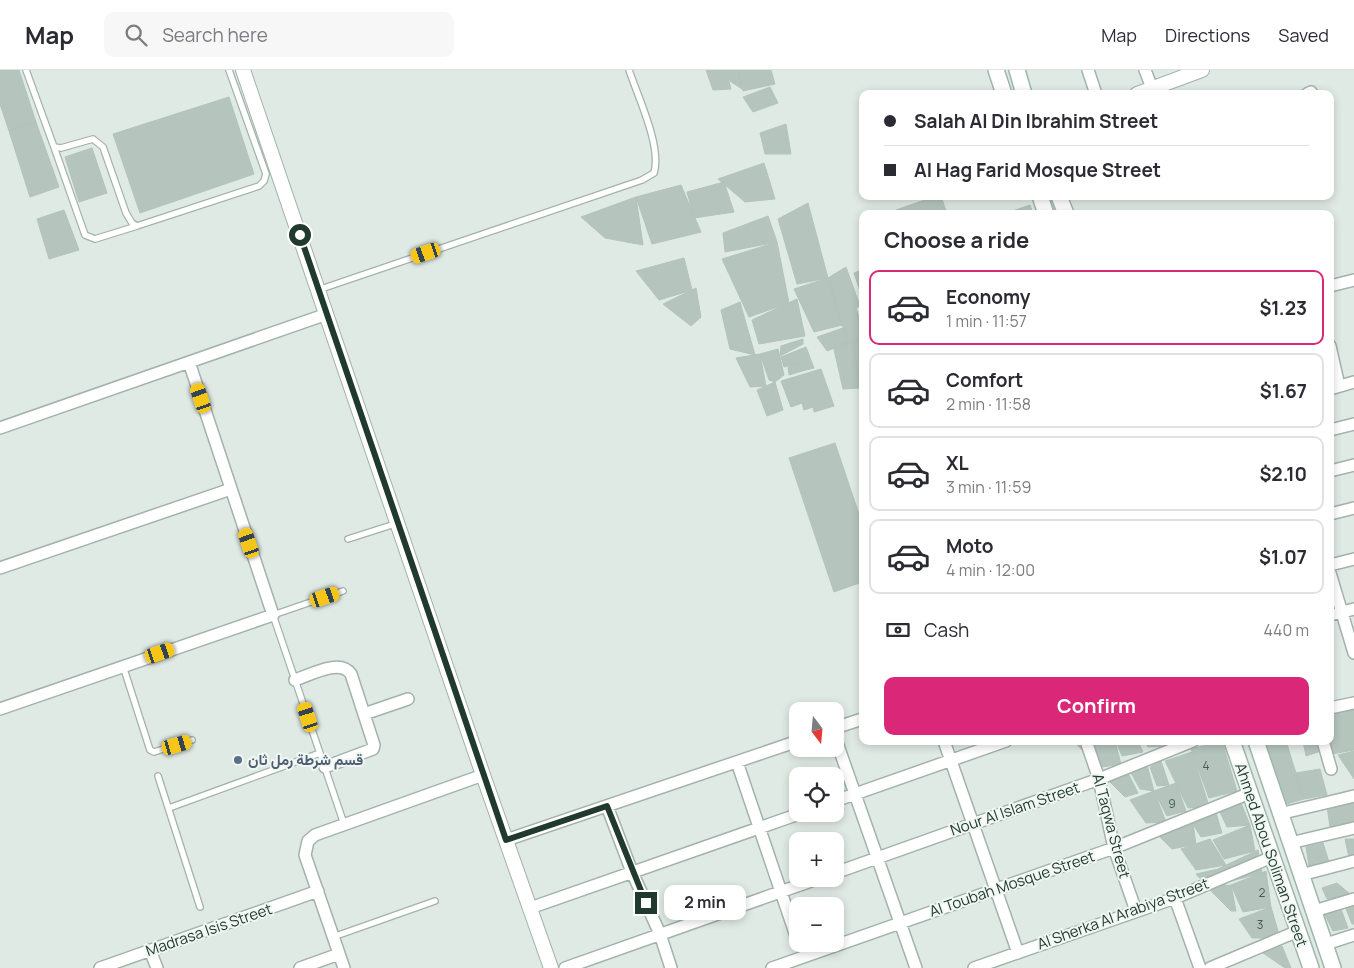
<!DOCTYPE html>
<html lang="en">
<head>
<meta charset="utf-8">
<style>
  :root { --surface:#fff; --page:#f7f7f7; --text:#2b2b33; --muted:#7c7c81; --line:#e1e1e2; --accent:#db2777 }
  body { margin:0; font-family:Manrope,Vazirmatn,sans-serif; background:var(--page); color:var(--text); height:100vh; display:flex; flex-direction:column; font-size:19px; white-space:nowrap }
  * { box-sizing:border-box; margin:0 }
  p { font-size:16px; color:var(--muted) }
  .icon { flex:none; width:28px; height:28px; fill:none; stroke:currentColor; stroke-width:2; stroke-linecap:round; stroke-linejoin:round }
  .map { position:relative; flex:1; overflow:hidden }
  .panel { position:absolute; left:859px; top:140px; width:475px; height:535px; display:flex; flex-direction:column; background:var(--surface); border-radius:10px; box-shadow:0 2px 8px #0003 }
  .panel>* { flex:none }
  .banner { position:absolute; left:859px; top:20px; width:475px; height:110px; border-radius:10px; box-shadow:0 2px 8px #0003; display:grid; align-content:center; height:110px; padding:0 25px; background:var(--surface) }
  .needle { width:32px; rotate:164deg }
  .controls { position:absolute; left:789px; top:632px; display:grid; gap:10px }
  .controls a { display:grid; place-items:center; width:55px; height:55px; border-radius:10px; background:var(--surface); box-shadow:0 2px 8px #0003; font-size:25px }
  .end { position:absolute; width:22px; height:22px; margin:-11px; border:6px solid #213a30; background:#fff; box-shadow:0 0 0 2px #fff }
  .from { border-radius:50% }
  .bubble { position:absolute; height:35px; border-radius:10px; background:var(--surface); box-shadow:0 2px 8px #0003; font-size:16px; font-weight:700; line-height:35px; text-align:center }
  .car { position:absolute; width:15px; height:30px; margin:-15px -8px; border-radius:6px; box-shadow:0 0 4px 1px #0007; background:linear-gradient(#f5c518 24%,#345 0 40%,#f5c518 0 76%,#345 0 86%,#f5c518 0) }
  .banner b { display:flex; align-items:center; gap:18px; height:48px; font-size:19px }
  .banner b+b { border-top:1px solid var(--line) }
  .banner i { width:12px; height:12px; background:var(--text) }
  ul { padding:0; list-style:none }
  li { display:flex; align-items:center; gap:15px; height:75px; margin:0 10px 8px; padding:0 15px; border:2px solid var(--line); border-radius:10px }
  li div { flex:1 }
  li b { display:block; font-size:19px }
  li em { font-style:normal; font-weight:700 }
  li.selected { border-color:var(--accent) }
  li>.icon { width:45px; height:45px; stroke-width:1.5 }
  h2 { padding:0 25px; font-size:22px; line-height:60px }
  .pay { display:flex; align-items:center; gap:12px; height:55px; padding:0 25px; font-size:19px }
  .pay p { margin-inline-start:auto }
  .cta { display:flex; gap:10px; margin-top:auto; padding:10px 25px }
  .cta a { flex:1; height:58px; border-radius:10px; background:var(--accent); color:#fff; font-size:20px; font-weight:700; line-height:58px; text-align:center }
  header { display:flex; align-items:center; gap:30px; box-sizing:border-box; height:70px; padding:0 25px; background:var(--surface); border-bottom:1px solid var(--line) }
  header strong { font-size:24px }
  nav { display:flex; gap:28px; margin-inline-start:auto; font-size:18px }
  .search { width:350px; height:45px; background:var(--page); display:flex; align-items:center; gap:12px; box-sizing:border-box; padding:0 18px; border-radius:10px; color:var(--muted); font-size:19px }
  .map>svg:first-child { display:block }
  .building { fill:#b5c5bd; stroke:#b2c4ba }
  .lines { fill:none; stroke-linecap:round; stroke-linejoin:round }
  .service-casing { stroke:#a3b2aa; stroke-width:8 }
  .minor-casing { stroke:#a3b2aa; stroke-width:14 }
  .tertiary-casing { stroke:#a3b2aa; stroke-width:16 }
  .secondary-casing { stroke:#9fb6aa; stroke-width:18 }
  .service { stroke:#fff; stroke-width:5.5 }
  .minor { stroke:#fff; stroke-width:11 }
  .tertiary { stroke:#fff; stroke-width:14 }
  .secondary { stroke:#fff; stroke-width:15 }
  .route { stroke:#213a30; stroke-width:6 }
  .service-dot { fill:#5c6f8a; stroke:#f0f7f3; stroke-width:2 }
  .labels { text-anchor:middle; stroke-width:4; stroke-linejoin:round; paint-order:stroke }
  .number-label { font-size:12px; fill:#465d53 }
  .service-label { font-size:15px; font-weight:bold; fill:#4e5e75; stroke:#f0f7f3; text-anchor:start }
  .street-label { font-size:15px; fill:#213a30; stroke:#f0f7f3 }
</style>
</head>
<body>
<header>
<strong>Map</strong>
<div class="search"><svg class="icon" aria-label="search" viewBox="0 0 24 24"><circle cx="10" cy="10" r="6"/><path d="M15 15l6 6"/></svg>Search here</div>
<nav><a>Map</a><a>Directions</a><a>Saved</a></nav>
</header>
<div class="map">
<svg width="1354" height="898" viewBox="0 0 1354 898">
  <rect width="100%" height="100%" fill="#e0eae4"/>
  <path class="building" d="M 0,0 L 19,0 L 36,52 L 9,61 L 0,34 Z
    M 706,0 L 726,0 L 731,19 L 713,20 Z
    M 726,0 L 738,0 L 742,19 L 730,11 Z
    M 737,0 L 771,0 L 775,14 L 743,21 Z
    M 770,17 L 778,33 L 753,42 L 743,27 Z
    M 229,27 L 254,104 L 140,143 L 113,64 Z
    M 36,52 L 59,117 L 30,127 L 9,61 Z
    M 786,54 L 791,84 L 765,84 L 760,63 Z
    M 92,78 L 107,123 L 79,132 L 65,87 Z
    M 764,93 L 775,129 L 745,132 L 718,109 Z
    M 724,112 L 734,142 L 694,148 L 687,122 Z
    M 681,115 L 701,162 L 652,174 L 636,127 Z
    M 936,126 L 941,126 L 947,144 L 897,144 L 896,140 Z
    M 636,127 L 643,175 L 605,168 L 581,147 Z
    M 808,133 L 828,208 L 797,214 L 778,149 Z
    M 1030,135 L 1033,144 L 1004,144 Z
    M 64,140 L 79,180 L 49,189 L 37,149 Z
    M 768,146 L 777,172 L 725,182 L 723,163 Z
    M 777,172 L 789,233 L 749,247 L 722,189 Z
    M 684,188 L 692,220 L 659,230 L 636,201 Z
    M 846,197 L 860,236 L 856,238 L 862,256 L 862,269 L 850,272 L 842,255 L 828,208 Z
    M 862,200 L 862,227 L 854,203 Z
    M 828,208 L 842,255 L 814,262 L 794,219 Z
    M 696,218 L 701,247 L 691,256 L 663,234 Z
    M 797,229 L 805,266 L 759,274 L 752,250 Z
    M 740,232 L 755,285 L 730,279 L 721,240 Z
    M 843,258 L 850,272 L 827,281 L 817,267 Z
    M 803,269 L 803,274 L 780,286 L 781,276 Z
    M 862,269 L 862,316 L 859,318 L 853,271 Z
    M 853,271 L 859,318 L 843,319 L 833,275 Z
    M 806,277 L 814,298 L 802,301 L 799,292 L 784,297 L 781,287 Z
    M 778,279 L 784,305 L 775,312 L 769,310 L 760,284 Z
    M 760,284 L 766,316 L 750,317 L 736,288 Z
    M 799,292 L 802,301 L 789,305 L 788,296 Z
    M 821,299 L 834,336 L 814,342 L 813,337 L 804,340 L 802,333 L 791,337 L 781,311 Z
    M 775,312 L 783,340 L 767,346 L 757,320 Z
    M 835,373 L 862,453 L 862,512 L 834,522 L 789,388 Z
    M 1354,638 L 1354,680 L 1332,684 L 1327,671 L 1330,671 L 1330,643 Z
    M 1073,671 L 1079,671 L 1082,680 Z
    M 1095,671 L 1115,671 L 1121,694 L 1102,697 L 1090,673 Z
    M 1116,671 L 1138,671 L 1143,682 L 1122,686 Z
    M 1144,671 L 1171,671 L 1172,676 L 1148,677 Z
    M 1222,671 L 1237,721 L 1209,728 L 1191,679 Z
    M 1260,671 L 1286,671 L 1304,729 L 1283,735 Z
    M 1303,671 L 1322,671 L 1321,681 L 1306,686 Z
    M 1354,681 L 1354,709 L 1338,685 Z
    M 1192,682 L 1209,736 L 1188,738 L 1165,691 Z
    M 1146,691 L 1154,721 L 1140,719 L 1130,701 Z
    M 1161,691 L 1169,715 L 1157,716 L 1150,697 Z
    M 1126,699 L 1138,723 L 1125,727 L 1105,707 Z
    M 1320,699 L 1327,725 L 1304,729 L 1296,703 Z
    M 1176,713 L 1186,741 L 1167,746 L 1154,721 Z
    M 1154,721 L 1166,752 L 1146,753 L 1130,730 Z
    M 1239,728 L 1250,755 L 1227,757 L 1219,740 Z
    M 1354,732 L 1354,752 L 1330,757 L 1327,736 Z
    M 1216,743 L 1222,763 L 1201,767 L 1189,748 Z
    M 1193,754 L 1196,774 L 1172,779 L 1159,766 Z
    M 1250,755 L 1255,781 L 1224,789 L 1213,770 Z
    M 1210,769 L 1226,795 L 1196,800 L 1181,779 Z
    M 1345,769 L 1354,769 L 1354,786 L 1349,788 Z
    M 1323,773 L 1329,792 L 1309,796 L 1306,777 Z
    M 1258,780 L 1262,803 L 1231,811 L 1218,799 Z
    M 1218,799 L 1226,816 L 1206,815 L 1196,804 Z
    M 1266,801 L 1271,837 L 1243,842 L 1231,815 Z
    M 1337,813 L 1350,824 L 1327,829 L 1322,818 Z
    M 1231,815 L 1236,841 L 1231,841 L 1208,818 Z
    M 1354,834 L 1354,854 L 1352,854 L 1345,836 Z
    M 1271,837 L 1280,868 L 1252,868 L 1239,849 Z
    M 1341,839 L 1348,858 L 1333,861 L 1324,843 Z
    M 1282,876 L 1291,898 L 1285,898 L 1263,883 Z"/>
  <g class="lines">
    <g class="service-casing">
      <path id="service" d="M 26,0 L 54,77 L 61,78 L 93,69 L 103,77 L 126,143 L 132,153 L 137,156 L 259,116 L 264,111 L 266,104 L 229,0
        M 54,77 L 85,165 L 95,169 L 137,156
        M 318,220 L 642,110 L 654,103 C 662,77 638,27 629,0
        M 348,469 L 398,453
        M 343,521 L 273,545 L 344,754
        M 123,596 L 150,680 L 154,682 L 192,670
        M 158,706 L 200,837
        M 169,738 L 320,683
        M 333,867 L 435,831"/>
    </g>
    <g class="minor-casing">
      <path id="minor" d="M 1088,0 L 1096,24
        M 1145,0 L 1152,18
        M 1307,24 L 1311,22
        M 1330,216 L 1354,210
        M 1330,276 L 1339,316
        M 1330,319 L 1354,312
        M 0,358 L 327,244
        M 1330,360 L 1354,354
        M 1330,401 L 1354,395
        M 1330,444 L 1354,438
        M 1330,495 L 1354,489
        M 0,498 L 231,419
        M 1330,503 L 1354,583
        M 1330,545 L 1354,539
        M 295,610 C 310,605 340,588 351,604 L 374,675 L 373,679 L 325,697
        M 1330,638 L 1354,633
        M 0,639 L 273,545 L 189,292
        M 364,644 L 408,629
        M 835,658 L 862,649
        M 835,667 L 916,898
        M 944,671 L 1018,883
        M 1086,671 L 1099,709 L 1114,778 L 1136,841
        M 1323,671 L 1331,699
        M 737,692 L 798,872
        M 835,731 L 1006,671
        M 607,736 L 632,802 L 660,864 L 671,898
        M 1279,744 L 1354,726
        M 506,770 L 798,671
        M 1290,773 L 1354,758
        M 835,803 L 1099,709 L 1193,671
        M 1301,805 L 1354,791
        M 1175,828 L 1200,898
        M 530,838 L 799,744
        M 1314,841 L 1354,829
        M 1326,874 L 1354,865
        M 150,880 L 157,898
        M 100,898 L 318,821
        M 300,898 L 339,884
        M 344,898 L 305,785 L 308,771 L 315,765 L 483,705
        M 565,898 L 817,809
        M 772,898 L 1114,778 L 1250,723
        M 974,898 L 1175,828 L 1272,787
        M 1210,898 L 1298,861"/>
    </g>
    <g class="tertiary-casing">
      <path id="tertiary" d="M 243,0 L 483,705 L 551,898
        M 1137,24 L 1202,0"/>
    </g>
    <g class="secondary-casing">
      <path id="secondary" d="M 996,0 L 1004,24
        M 1017,0 L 1024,24
        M 1040,126 L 1046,144
        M 1059,126 L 1066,144
        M 1232,671 L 1311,898
        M 1256,671 L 1333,898"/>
    </g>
    <use href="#service" class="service"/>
    <use href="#minor" class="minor"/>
    <use href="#tertiary" class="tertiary"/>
    <use href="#secondary" class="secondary"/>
  </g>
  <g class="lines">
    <path class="route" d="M 300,165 L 506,770 L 607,736 L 646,833"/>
  </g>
  <circle class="service-dot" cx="238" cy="690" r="5"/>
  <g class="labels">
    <g class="number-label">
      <text x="1206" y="700">4</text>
      <text x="1172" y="738">9</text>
      <text x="1262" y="827">2</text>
      <text x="1260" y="859">3</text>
    </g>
    <g class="service-label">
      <text x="248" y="695">قسم شرطة رمل ثان</text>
    </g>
    <g class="street-label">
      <text transform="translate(1015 739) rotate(-19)" y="5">Nour Al Islam Street</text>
      <text transform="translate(1111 756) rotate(75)" y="5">Al Taqwa Street</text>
      <text transform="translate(1271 785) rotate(71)" y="5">Ahmed Abou Soliman Street</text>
      <text transform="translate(1012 814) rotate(-19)" y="5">Al Toubah Mosque Street</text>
      <text transform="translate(1123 844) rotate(-20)" y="5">Al Sherka Al Arabiya Street</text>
      <text transform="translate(209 860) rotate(-19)" y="5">Madrasa Isis Street</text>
    </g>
  </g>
</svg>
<div class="controls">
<a><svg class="needle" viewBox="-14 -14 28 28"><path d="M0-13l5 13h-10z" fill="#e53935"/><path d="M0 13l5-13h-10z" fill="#7c7c81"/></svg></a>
<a><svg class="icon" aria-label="locate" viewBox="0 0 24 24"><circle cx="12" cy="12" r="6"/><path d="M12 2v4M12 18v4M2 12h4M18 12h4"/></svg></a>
<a>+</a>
<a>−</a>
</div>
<i class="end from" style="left:300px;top:165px"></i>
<i class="end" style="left:646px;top:833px"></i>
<div class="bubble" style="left:664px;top:815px;width:82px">2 min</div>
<i class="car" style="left:426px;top:183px;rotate:251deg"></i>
<i class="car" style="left:201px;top:328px;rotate:341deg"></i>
<i class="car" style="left:249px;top:473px;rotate:341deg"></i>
<i class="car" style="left:325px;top:527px;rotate:71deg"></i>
<i class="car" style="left:160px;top:583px;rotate:71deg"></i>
<i class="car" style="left:308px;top:647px;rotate:342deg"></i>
<i class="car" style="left:177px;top:675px;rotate:74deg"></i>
<div class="banner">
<b><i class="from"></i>Salah Al Din Ibrahim Street</b>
<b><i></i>Al Hag Farid Mosque Street</b>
</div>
<section class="panel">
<h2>Choose a ride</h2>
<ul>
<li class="selected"><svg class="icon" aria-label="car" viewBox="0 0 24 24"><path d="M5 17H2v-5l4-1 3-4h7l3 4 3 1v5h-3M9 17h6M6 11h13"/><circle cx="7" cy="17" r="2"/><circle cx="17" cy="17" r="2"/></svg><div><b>Economy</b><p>1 min · 11:57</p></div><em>$1.23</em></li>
<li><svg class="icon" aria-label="car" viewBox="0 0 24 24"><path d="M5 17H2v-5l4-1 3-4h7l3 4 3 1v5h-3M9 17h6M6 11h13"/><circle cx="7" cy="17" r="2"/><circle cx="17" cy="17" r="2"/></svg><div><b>Comfort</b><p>2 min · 11:58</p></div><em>$1.67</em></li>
<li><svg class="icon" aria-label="car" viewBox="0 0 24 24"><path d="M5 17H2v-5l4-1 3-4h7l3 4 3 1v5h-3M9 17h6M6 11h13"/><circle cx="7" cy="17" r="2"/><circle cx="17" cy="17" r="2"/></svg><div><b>XL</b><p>3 min · 11:59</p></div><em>$2.10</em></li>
<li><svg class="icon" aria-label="car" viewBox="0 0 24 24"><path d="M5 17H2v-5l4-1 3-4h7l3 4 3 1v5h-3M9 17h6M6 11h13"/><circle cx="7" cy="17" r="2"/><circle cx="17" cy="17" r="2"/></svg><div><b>Moto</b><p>4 min · 12:00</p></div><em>$1.07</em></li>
</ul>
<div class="pay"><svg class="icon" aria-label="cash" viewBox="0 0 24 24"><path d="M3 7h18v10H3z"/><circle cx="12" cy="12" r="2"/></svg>Cash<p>440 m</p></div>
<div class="cta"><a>Confirm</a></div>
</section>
</div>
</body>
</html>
